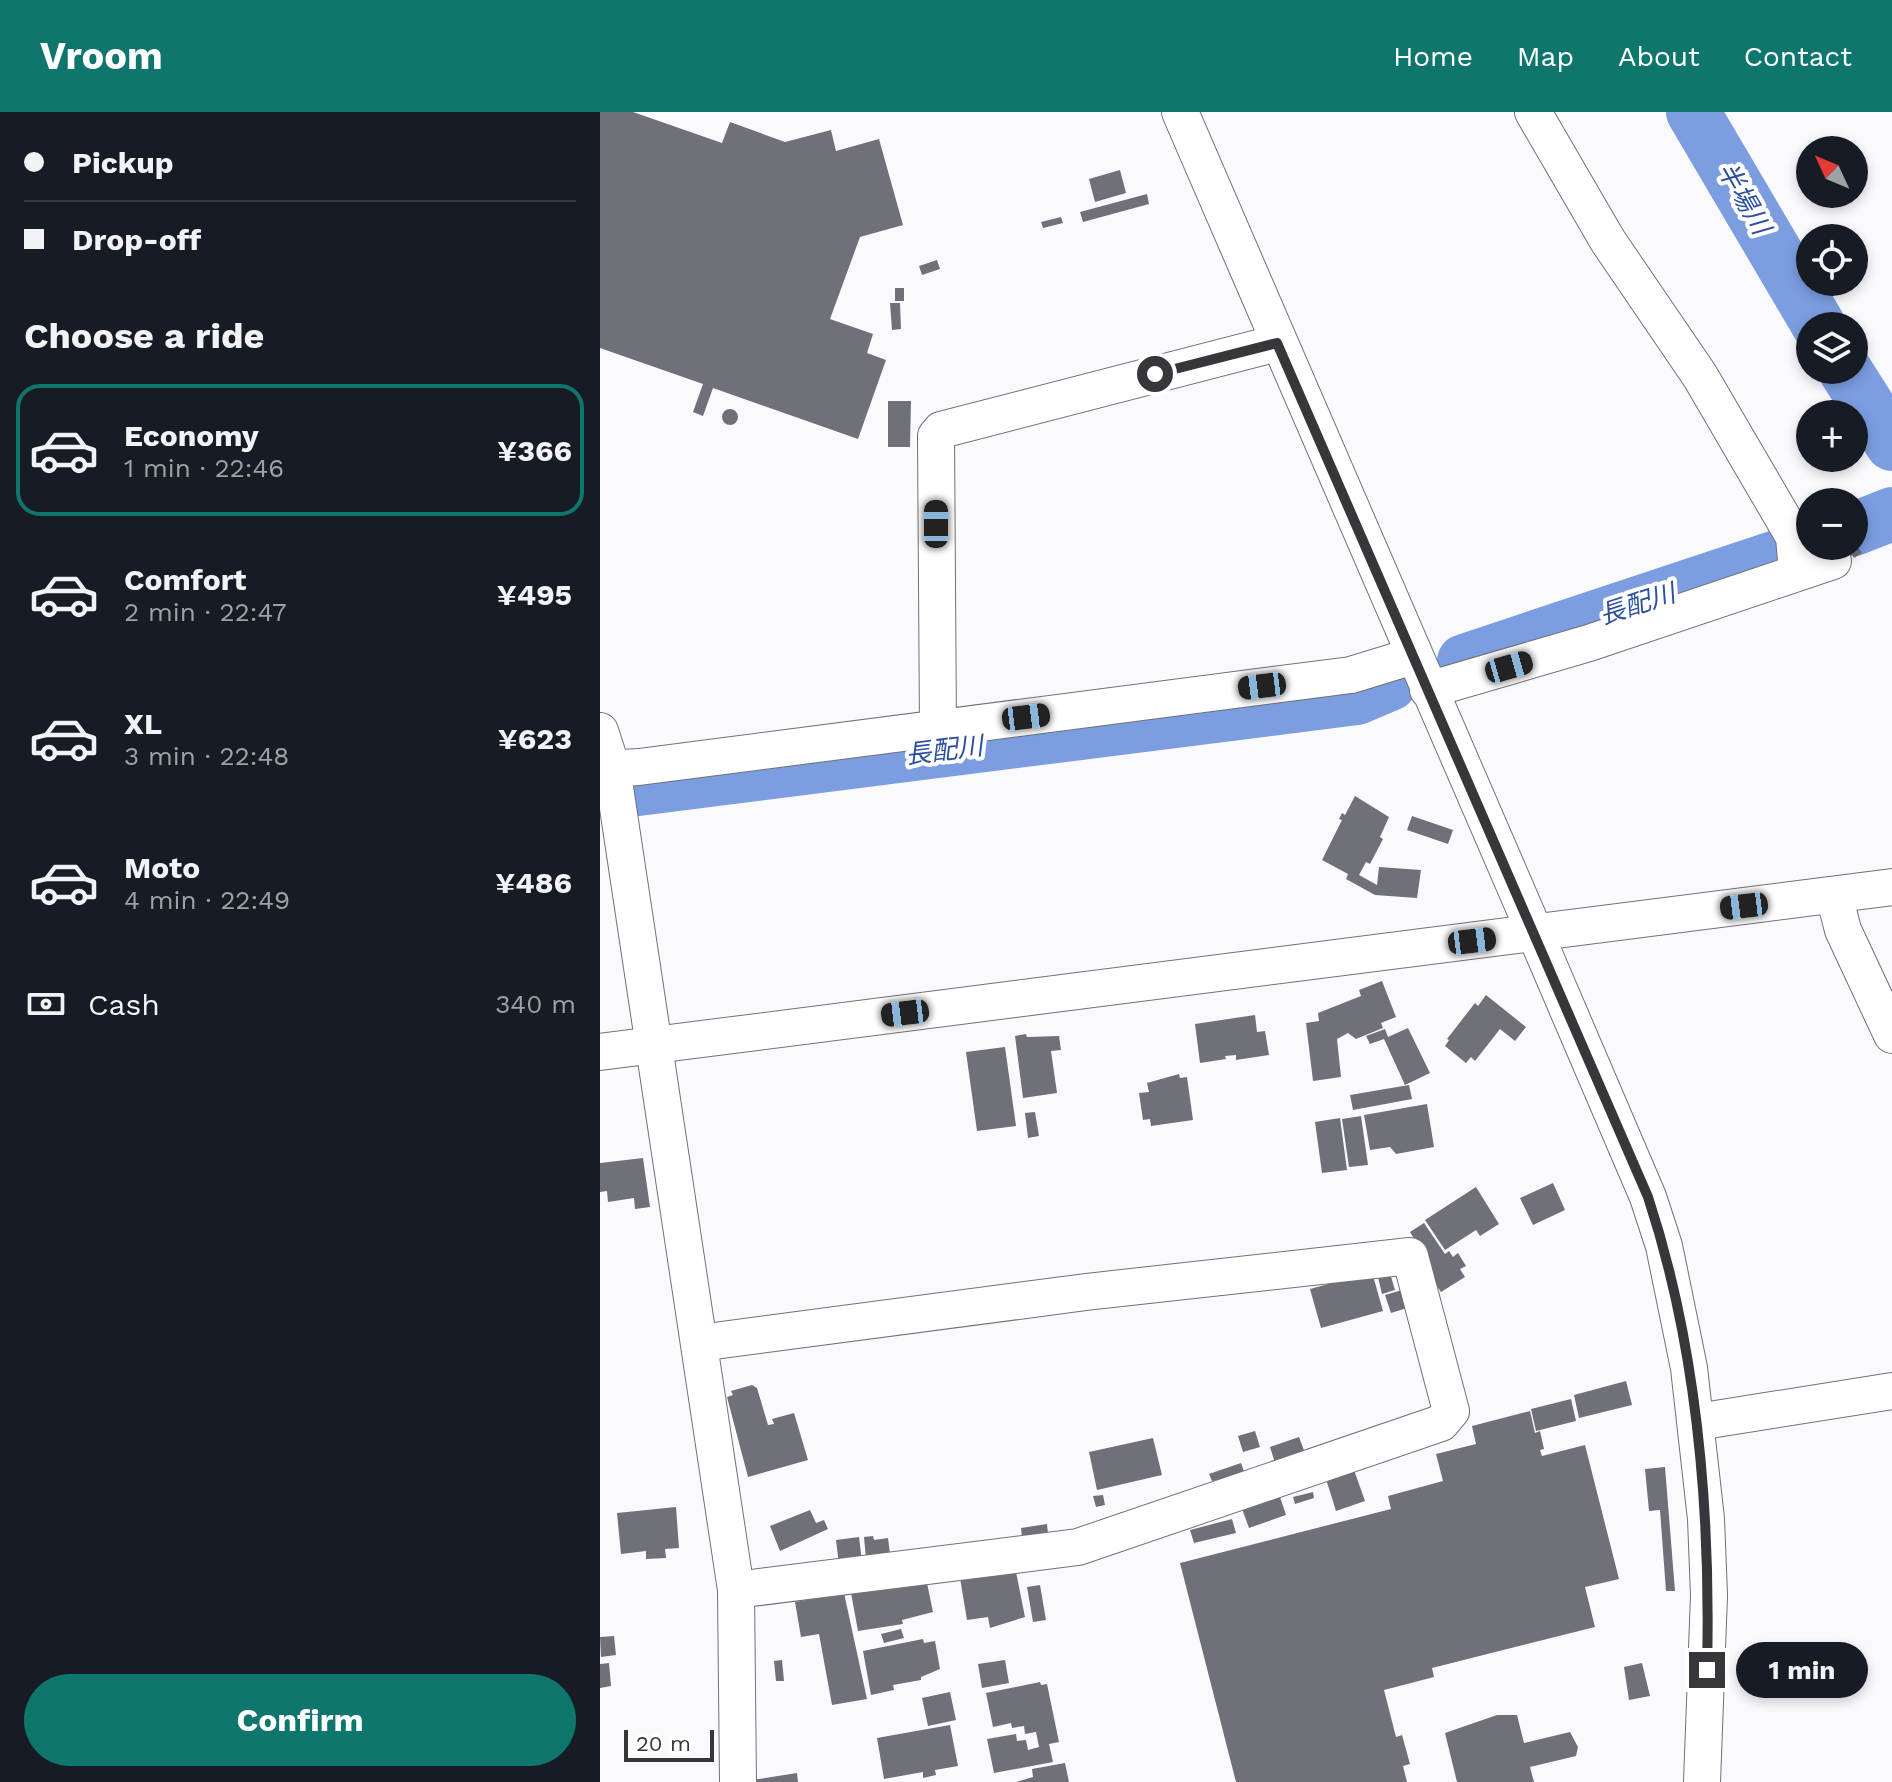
<!DOCTYPE html>
<html lang="en">
<head>
<meta charset="utf-8">
<style>
  :root { --surface:#171b24; --page:#242831; --text:#f1f3f6; --muted:#9ea1a6; --line:#363941; --accent:#0f766e }
  body { margin:0; font-family:"Work Sans","Noto Sans JP",sans-serif; background:var(--page); color:var(--text); height:100vh; display:flex; flex-direction:column; font-size:30px; white-space:nowrap }
  * { box-sizing:border-box; margin:0 }
  p { font-size:26px; color:var(--muted) }
  .icon { flex:none; width:44px; height:44px; fill:none; stroke:currentColor; stroke-width:2; stroke-linecap:round; stroke-linejoin:round }
  .map { position:relative; flex:1; overflow:hidden }
  .panel { display:flex; flex-direction:column; background:var(--surface); width:600px }
  .panel>* { flex:none }
  .guide { display:grid; align-content:center; height:176px; padding:0 24px; background:var(--surface) }
  .needle { width:52px; rotate:314deg }
  .controls { position:absolute; left:1196px; top:24px; display:grid; gap:16px }
  .controls a { display:grid; place-items:center; width:72px; height:72px; border-radius:50%; background:var(--surface); box-shadow:0 4px 12px #0003; font-size:40px }
  .scale { position:absolute; left:24px; bottom:20px; width:90px; box-sizing:border-box; padding-left:8px; border:4px solid #37373b; border-top:0; font-size:22px; line-height:28px; white-space:nowrap; color:#37373b; -webkit-text-stroke:6px #fff; paint-order:stroke }
  .end { position:absolute; width:36px; height:36px; margin:-18px; border:10px solid #37373b; background:#fff; box-shadow:0 0 0 4px #fff }
  .from { border-radius:50% }
  .bubble { position:absolute; height:56px; border-radius:28px; background:var(--surface); box-shadow:0 4px 12px #0003; font-size:26px; font-weight:700; line-height:56px; text-align:center }
  .car { position:absolute; width:24px; height:48px; margin:-24px -12px; border-radius:10px; box-shadow:0 0 6px 2px #0007; background:linear-gradient(#222 24%,#8ab4d8 0 40%,#222 0 76%,#8ab4d8 0 86%,#222 0) }
  .guide b { display:flex; align-items:center; gap:28px; height:76px; font-size:30px }
  .guide b+b { border-top:2px solid var(--line) }
  .guide i { width:20px; height:20px; background:var(--text) }
  ul { padding:0; list-style:none }
  li { display:flex; align-items:center; gap:24px; height:132px; margin:0 16px 12px; padding:0 8px; border:4px solid transparent; border-radius:24px }
  li div { flex:1 }
  li b { display:block; font-size:30px }
  li em { font-style:normal; font-weight:700 }
  li.on { border-color:var(--accent) }
  li>.icon { width:72px; height:72px; stroke-width:1.5 }
  h2 { padding:0 24px; font-size:36px; line-height:96px }
  .pay { display:flex; align-items:center; gap:20px; height:88px; padding:0 24px; font-size:30px }
  .pay p { margin-inline-start:auto }
  .button { display:flex; gap:16px; margin-top:auto; padding:16px 24px }
  .button a { flex:1; height:92px; border-radius:48px; background:var(--accent); color:#fff; font-size:32px; font-weight:700; line-height:92px; text-align:center }
  header { display:flex; align-items:center; gap:48px; box-sizing:border-box; height:112px; padding:0 40px; background:var(--accent); color:#fff }
  header strong { font-size:38px }
  nav { display:flex; gap:44px; margin-inline-start:auto; font-size:28px }
  main { display:flex; flex:1; min-height:0 }
  .map>svg:first-child { display:block }
  .lines { fill:none; stroke-linecap:round; stroke-linejoin:round }
  .river { stroke:#7c9de0; stroke-width:54 }
  .building { fill:#6f7078 }
  .minor-casing { stroke:#707179; stroke-width:38 }
  .minor { stroke:#fff; stroke-width:36 }
  .route { stroke:#37373b; stroke-width:10 }
  .labels { text-anchor:middle; stroke-width:8; stroke-linejoin:round; paint-order:stroke }
  .water-label { font-size:26px; font-style:italic; fill:#2c4f9f; stroke:#fff }
</style>
</head>
<body>
<header>
<strong>Vroom</strong>
<nav><a>Home</a><a>Map</a><a>About</a><a>Contact</a></nav>
</header>
<main>
<section class="panel">
<div class="guide">
<b><i class="from"></i>Pickup</b>
<b><i></i>Drop-off</b>
</div>
<h2>Choose a ride</h2>
<ul>
<li class="on"><svg class="icon" aria-label="car" viewBox="0 0 24 24"><path d="M5 17H2v-5l4-1 3-4h7l3 4 3 1v5h-3M9 17h6M6 11h13"/><circle cx="7" cy="17" r="2"/><circle cx="17" cy="17" r="2"/></svg><div><b>Economy</b><p>1 min · 22:46</p></div><em>¥366</em></li>
<li><svg class="icon" aria-label="car" viewBox="0 0 24 24"><path d="M5 17H2v-5l4-1 3-4h7l3 4 3 1v5h-3M9 17h6M6 11h13"/><circle cx="7" cy="17" r="2"/><circle cx="17" cy="17" r="2"/></svg><div><b>Comfort</b><p>2 min · 22:47</p></div><em>¥495</em></li>
<li><svg class="icon" aria-label="car" viewBox="0 0 24 24"><path d="M5 17H2v-5l4-1 3-4h7l3 4 3 1v5h-3M9 17h6M6 11h13"/><circle cx="7" cy="17" r="2"/><circle cx="17" cy="17" r="2"/></svg><div><b>XL</b><p>3 min · 22:48</p></div><em>¥623</em></li>
<li><svg class="icon" aria-label="car" viewBox="0 0 24 24"><path d="M5 17H2v-5l4-1 3-4h7l3 4 3 1v5h-3M9 17h6M6 11h13"/><circle cx="7" cy="17" r="2"/><circle cx="17" cy="17" r="2"/></svg><div><b>Moto</b><p>4 min · 22:49</p></div><em>¥486</em></li>
</ul>
<div class="pay"><svg class="icon" aria-label="cash" viewBox="0 0 24 24"><path d="M3 7h18v10H3z"/><circle cx="12" cy="12" r="2"/></svg>Cash<p>340 m</p></div>
<div class="button"><a>Confirm</a></div>
</section>
<div class="map">
<svg width="1292" height="1670" viewBox="0 0 1292 1670">
  <rect width="100%" height="100%" fill="#fafafe"/>
  <g class="lines">
    <path class="river" d="M 1093,0 L 1219,214
      M 1245,258 L 1292,332
      M 1254,417 L 1292,402
      M 864,549 L 1210,434
      M 38,677 L 757,586 L 790,572"/>
  </g>
  <path class="building" d="M 0,0 L 33,0 L 122,31 L 130,10 L 185,30 L 231,18 L 236,39 L 279,27 L 303,113 L 260,125 L 230,207 L 273,222 L 267,241 L 286,248 L 258,327 L 113,276 L 103,304 L 93,300 L 103,272 L 0,236 Z
    M 520,58 L 526,81 L 495,90 L 489,67 Z
    M 547,82 L 549,92 L 483,110 L 480,100 Z
    M 461,105 L 463,111 L 443,116 L 441,110 Z
    M 337,148 L 340,157 L 322,163 L 319,154 Z
    M 295,176 L 304,176 L 304,189 L 295,189 Z
    M 290,191 L 300,191 L 301,217 L 292,218 Z
    M 288,289 L 311,289 L 310,335 L 288,335 Z
    M122 305a8 8 0 1 1 16 0a8 8 0 1 1-16 0Z
    M 1254,430 L 1262,441 L 1254,446 L 1247,434 L 1254,434 Z
    M 755,684 L 789,705 L 780,725 L 783,727 L 770,752 L 766,750 L 759,763 L 777,773 L 779,755 L 821,758 L 817,786 L 775,783 L 746,767 L 748,762 L 722,748 L 742,708 L 739,707 L 742,701 L 745,703 Z
    M 812,704 L 853,718 L 848,732 L 807,718 Z
    M 782,869 L 796,905 L 781,911 L 783,916 L 756,927 L 748,921 L 737,927 L 741,965 L 713,969 L 706,911 L 719,909 L 718,901 L 761,884 L 759,878 Z
    M 886,883 L 926,915 L 915,929 L 900,917 L 875,949 L 871,945 L 866,951 L 845,934 L 849,928 L 847,927 L 875,891 L 878,894 Z
    M 655,903 L 657,920 L 665,919 L 669,943 L 636,948 L 636,943 L 625,944 L 626,947 L 600,951 L 595,912 Z
    M 808,916 L 830,961 L 805,973 L 784,927 L 770,932 L 766,924 L 785,917 L 788,925 Z
    M 426,922 L 427,925 L 459,924 L 461,938 L 451,939 L 457,981 L 423,986 L 415,924 Z
    M 405,935 L 416,1014 L 377,1019 L 366,940 Z
    M 579,962 L 580,966 L 587,965 L 593,1008 L 551,1014 L 550,1007 L 543,1008 L 539,981 L 549,980 L 547,971 Z
    M 809,973 L 812,987 L 753,998 L 750,983 Z
    M 827,992 L 834,1035 L 796,1042 L 790,1035 L 770,1038 L 764,1003 Z
    M 435,1000 L 439,1024 L 428,1026 L 425,1001 Z
    M 761,1004 L 768,1053 L 749,1055 L 742,1007 Z
    M 740,1006 L 747,1058 L 722,1061 L 715,1010 Z
    M 43,1046 L 50,1095 L 35,1097 L 34,1086 L 8,1090 L 7,1079 L 0,1080 L 0,1051 Z
    M 953,1071 L 965,1098 L 933,1113 L 920,1086 Z
    M 876,1075 L 899,1112 L 880,1124 L 876,1118 L 845,1138 L 825,1108 Z
    M 824,1111 L 845,1142 L 849,1139 L 853,1145 L 858,1141 L 866,1154 L 860,1157 L 865,1165 L 841,1180 L 819,1147 L 824,1143 L 810,1120 Z
    M 789,1158 L 795,1178 L 782,1182 L 777,1161 Z
    M 772,1160 L 783,1199 L 721,1216 L 710,1177 Z
    M 802,1178 L 807,1196 L 791,1201 L 785,1183 Z
    M 1026,1269 L 1032,1293 L 979,1306 L 974,1283 Z
    M 152,1273 L 157,1276 L 168,1313 L 174,1312 L 172,1307 L 194,1301 L 208,1348 L 148,1365 L 127,1285 L 133,1283 L 131,1279 Z
    M 971,1287 L 976,1309 L 936,1319 L 931,1297 Z
    M 930,1299 L 935,1321 L 940,1319 L 944,1337 L 940,1338 L 942,1344 L 985,1333 L 1019,1467 L 985,1475 L 995,1515 L 832,1556 L 834,1565 L 784,1578 L 796,1625 L 802,1623 L 810,1652 L 803,1654 L 807,1670 L 636,1670 L 580,1451 L 791,1397 L 788,1384 L 843,1369 L 836,1342 L 876,1332 L 872,1314 Z
    M 655,1319 L 660,1335 L 643,1340 L 638,1324 Z
    M 699,1325 L 705,1341 L 675,1351 L 670,1335 Z
    M 553,1326 L 562,1363 L 497,1378 L 489,1340 Z
    M 641,1351 L 645,1362 L 612,1369 L 609,1362 Z
    M 1065,1355 L 1075,1479 L 1066,1479 L 1060,1398 L 1049,1399 L 1045,1357 Z
    M 754,1358 L 765,1389 L 736,1399 L 726,1367 Z
    M 713,1380 L 714,1386 L 695,1392 L 693,1385 Z
    M 679,1382 L 686,1403 L 649,1416 L 641,1394 Z
    M 503,1383 L 505,1393 L 496,1395 L 493,1384 Z
    M 76,1395 L 79,1436 L 65,1437 L 66,1446 L 46,1447 L 46,1439 L 21,1442 L 17,1401 Z
    M 210,1398 L 216,1411 L 224,1408 L 228,1417 L 180,1439 L 170,1414 Z
    M 632,1407 L 636,1421 L 594,1431 L 590,1418 Z
    M 447,1412 L 448,1422 L 422,1425 L 421,1416 Z
    M 273,1424 L 274,1428 L 288,1426 L 290,1442 L 266,1447 L 264,1425 Z
    M 259,1425 L 262,1450 L 239,1453 L 236,1428 Z
    M 415,1455 L 425,1505 L 390,1516 L 388,1505 L 367,1508 L 360,1466 Z
    M 327,1471 L 333,1500 L 302,1508 L 303,1512 L 258,1519 L 251,1481 Z
    M 440,1473 L 446,1508 L 433,1510 L 427,1475 Z
    M 244,1481 L 267,1587 L 232,1593 L 219,1522 L 201,1525 L 195,1490 Z
    M 301,1517 L 304,1526 L 284,1531 L 281,1522 Z
    M 14,1524 L 16,1543 L 1,1545 L 0,1525 Z
    M 323,1527 L 324,1531 L 335,1529 L 340,1557 L 321,1565 L 321,1568 L 293,1573 L 294,1578 L 271,1583 L 263,1539 Z
    M 182,1548 L 184,1569 L 176,1569 L 174,1549 Z
    M 405,1548 L 409,1571 L 382,1576 L 378,1552 Z
    M 9,1551 L 11,1574 L 0,1576 L 0,1552 Z
    M 1042,1551 L 1050,1584 L 1029,1588 L 1024,1555 Z
    M 440,1570 L 441,1573 L 447,1572 L 459,1630 L 449,1632 L 453,1650 L 394,1661 L 387,1627 L 416,1622 L 417,1629 L 426,1628 L 428,1638 L 439,1635 L 436,1620 L 425,1622 L 424,1614 L 412,1616 L 411,1611 L 393,1615 L 386,1581 Z
    M 350,1580 L 356,1608 L 328,1614 L 322,1586 Z
    M 897,1603 L 917,1603 L 924,1631 L 970,1620 L 978,1635 L 976,1644 L 930,1655 L 934,1670 L 857,1670 L 845,1621 Z
    M 350,1613 L 358,1654 L 335,1658 L 336,1663 L 323,1666 L 323,1660 L 284,1667 L 277,1626 Z
    M 465,1651 L 469,1670 L 416,1670 L 433,1665 L 432,1657 Z
    M 197,1661 L 198,1670 L 152,1670 L 152,1668 Z"/>
  <g class="lines">
    <g class="minor-casing">
      <path id="minor" d="M 580,0 L 935,821 L 1048,1085 L 1064,1134 L 1089,1256 L 1106,1407 L 1109,1483 L 1102,1670
        M 933,0 L 1008,129 L 1100,264 L 1194,425 L 1197,460
        M 828,578 L 989,531 L 1233,449
        M 338,616 L 336,324 L 341,318 L 677,231
        M 0,619 L 12,656 L 136,1478 L 138,1670
        M 0,657 L 39,655 L 751,563 L 813,544
        M 1234,783 L 1243,818 L 1292,923
        M 0,940 L 1292,775
        M 99,1231 L 486,1180 L 810,1144 L 851,1299 L 841,1311 L 478,1435 L 136,1478
        M 1097,1310 L 1292,1279"/>
    </g>
    <use href="#minor" class="minor"/>
  </g>
  <g class="lines">
    <path class="route" d="M 555,262 L 677,231 L 1048,1085 C 1098,1237 1111,1399 1107,1558"/>
  </g>
  <g class="labels">
    <g class="water-label">
      <text transform="translate(1144 86) rotate(60)" y="9">半場川</text>
      <text transform="translate(1037 492) rotate(-18)" y="9">長配川</text>
      <text transform="translate(344 638) rotate(-7)" y="9">長配川</text>
    </g>
  </g>
</svg>
<div class="controls">
<a><svg class="needle" viewBox="-14 -14 28 28"><path d="M0-13l5 13h-10z" fill="#e53935"/><path d="M0 13l5-13h-10z" fill="#9ea1a6"/></svg></a>
<a><svg class="icon" aria-label="locate" viewBox="0 0 24 24"><circle cx="12" cy="12" r="6"/><path d="M12 2v4M12 18v4M2 12h4M18 12h4"/></svg></a>
<a><svg class="icon" aria-label="layers" viewBox="0 0 24 24"><path d="M12 4l9 5-9 5-9-5zM3 14l9 5 9-5"/></svg></a>
<a>+</a>
<a>−</a>
</div>
<div class="scale">20 m</div>
<i class="end from" style="left:555px;top:262px"></i>
<i class="end" style="left:1107px;top:1558px"></i>
<div class="bubble" style="left:1136px;top:1530px;width:132px">1 min</div>
<i class="car" style="left:336px;top:412px;rotate:0deg"></i>
<i class="car" style="left:909px;top:555px;rotate:74deg"></i>
<i class="car" style="left:662px;top:574px;rotate:263deg"></i>
<i class="car" style="left:426px;top:605px;rotate:83deg"></i>
<i class="car" style="left:1144px;top:794px;rotate:263deg"></i>
<i class="car" style="left:872px;top:829px;rotate:83deg"></i>
<i class="car" style="left:305px;top:901px;rotate:263deg"></i>
</div>
</main>
</body>
</html>
